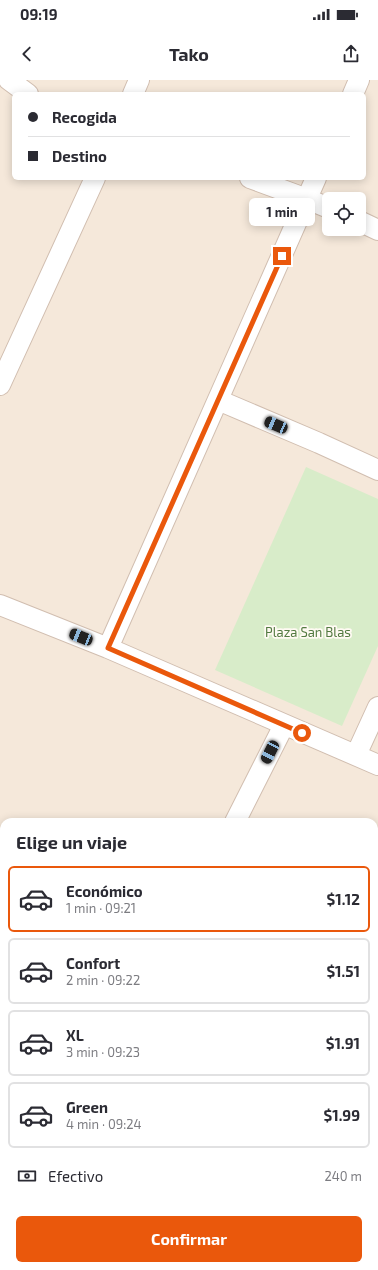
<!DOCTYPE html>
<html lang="es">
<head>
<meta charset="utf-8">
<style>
  :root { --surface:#fff; --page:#f7f7f7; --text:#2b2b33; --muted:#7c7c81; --line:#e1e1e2; --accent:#ea580c }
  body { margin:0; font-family:"Exo 2",sans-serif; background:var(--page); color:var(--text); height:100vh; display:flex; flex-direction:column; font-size:15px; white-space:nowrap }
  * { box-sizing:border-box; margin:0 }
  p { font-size:13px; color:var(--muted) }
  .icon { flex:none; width:22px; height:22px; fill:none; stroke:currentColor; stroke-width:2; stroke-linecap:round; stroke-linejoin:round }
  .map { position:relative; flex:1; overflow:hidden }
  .panel { position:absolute; left:0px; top:738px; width:378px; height:452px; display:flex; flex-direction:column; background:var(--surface); border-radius:12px 12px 0 0; box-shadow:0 2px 10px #0003 }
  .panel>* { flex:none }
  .top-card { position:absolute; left:12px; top:12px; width:354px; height:88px; border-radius:6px; box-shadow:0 2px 10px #0003; display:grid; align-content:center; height:88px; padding:0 16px; background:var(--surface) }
  .fabs { position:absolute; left:322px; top:112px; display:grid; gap:8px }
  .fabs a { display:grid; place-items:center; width:44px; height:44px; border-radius:6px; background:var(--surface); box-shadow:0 2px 10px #0003; font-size:20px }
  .end { position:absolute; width:18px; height:18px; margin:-9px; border:5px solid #ea580c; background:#fff; box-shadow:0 0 0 2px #fff }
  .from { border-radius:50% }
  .bubble { position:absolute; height:28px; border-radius:6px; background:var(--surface); box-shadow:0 2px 10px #0003; font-size:13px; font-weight:700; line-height:28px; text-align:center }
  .car { position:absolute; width:12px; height:24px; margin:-12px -6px; border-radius:5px; box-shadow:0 0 3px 1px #0007; background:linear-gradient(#222 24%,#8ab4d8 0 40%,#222 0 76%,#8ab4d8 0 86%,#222 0) }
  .top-card b { display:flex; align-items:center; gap:14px; height:38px; font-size:15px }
  .top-card b+b { border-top:1px solid var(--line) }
  .top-card i { width:10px; height:10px; background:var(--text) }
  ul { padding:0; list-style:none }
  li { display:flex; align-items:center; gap:12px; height:66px; margin:0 8px 6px; padding:0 8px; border:2px solid var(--line); border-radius:6px }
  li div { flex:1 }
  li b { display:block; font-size:15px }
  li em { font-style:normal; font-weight:700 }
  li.on { border-color:var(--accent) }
  li>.icon { width:36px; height:36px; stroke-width:1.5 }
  h2 { padding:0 16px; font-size:18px; line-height:48px }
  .pay { display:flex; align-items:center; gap:10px; height:44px; padding:0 16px; font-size:15px }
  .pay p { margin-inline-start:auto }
  .primary-button { display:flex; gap:8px; margin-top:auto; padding:8px 16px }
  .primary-button a { flex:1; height:46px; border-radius:6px; background:var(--accent); color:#fff; font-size:16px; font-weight:700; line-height:46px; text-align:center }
  .status { display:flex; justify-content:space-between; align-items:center; height:28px; padding:0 20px; background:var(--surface); direction:ltr }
  .status svg { height:11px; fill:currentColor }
  header { display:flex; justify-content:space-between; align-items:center; height:52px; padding:0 16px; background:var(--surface); font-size:18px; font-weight:700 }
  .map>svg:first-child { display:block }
  .residential { fill:#f5e8da; fill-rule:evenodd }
  .green { fill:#d8ecc9 }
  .building { fill:#f3d5c3; stroke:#e6bba3 }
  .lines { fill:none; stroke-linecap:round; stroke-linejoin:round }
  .lane-casing { stroke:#d1beb0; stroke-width:12 }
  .street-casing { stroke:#d1beb0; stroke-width:22 }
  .secondary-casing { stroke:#d6c0b0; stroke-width:24 }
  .lane { stroke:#fff; stroke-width:10 }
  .street { stroke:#fff; stroke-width:20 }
  .secondary { stroke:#fff; stroke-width:22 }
  .route { stroke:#ea580c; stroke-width:5 }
  .labels { text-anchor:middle; stroke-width:3.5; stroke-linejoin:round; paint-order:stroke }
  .park-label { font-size:13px; fill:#537a41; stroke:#fffaf3 }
</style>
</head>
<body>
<div class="status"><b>09:19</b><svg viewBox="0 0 49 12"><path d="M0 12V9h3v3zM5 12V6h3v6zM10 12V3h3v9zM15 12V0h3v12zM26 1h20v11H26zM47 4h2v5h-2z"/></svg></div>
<header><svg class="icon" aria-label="back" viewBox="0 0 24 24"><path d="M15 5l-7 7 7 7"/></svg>Tako<svg class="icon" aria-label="share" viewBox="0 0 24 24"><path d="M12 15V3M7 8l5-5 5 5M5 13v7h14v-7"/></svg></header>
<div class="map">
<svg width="378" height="1190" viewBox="0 0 378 1190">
  <rect width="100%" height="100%" fill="#fdf6ec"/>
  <path class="residential" d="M 0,0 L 378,0 L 378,1190 L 0,1190 ZM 14,14 L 364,14 L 364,98 L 14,98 ZM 329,119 L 359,119 L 359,149 L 329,149 ZM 4,742 L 374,742 L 374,1186 L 4,1186 Z"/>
  <path class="green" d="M 306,387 L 378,419 L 378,566 L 342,646 L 215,590 Z"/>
  <path class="building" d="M 0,964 L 4,966 L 4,980 L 1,985 Z
    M 4,1025 L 4,1060 L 0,1057 L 0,1032 Z
    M 0,1084 L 4,1087 L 3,1117 L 0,1116 Z
    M 374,1182 L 378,1185 L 378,1190 L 358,1190 L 361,1186 L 374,1186 Z
    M 26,1186 L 38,1186 L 43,1190 L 24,1190 Z
    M 42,1186 L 75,1186 L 79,1190 L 45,1190 L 42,1187 Z
    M 86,1186 L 107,1186 L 110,1188 L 108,1190 L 91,1190 Z
    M 117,1186 L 144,1186 L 140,1190 L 114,1190 Z
    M 150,1186 L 162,1186 L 158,1190 L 153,1190 Z
    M 200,1186 L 228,1186 L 229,1187 L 226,1190 L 205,1190 Z
    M 270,1186 L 280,1186 L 276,1190 L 267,1190 Z
    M 326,1186 L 348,1186 L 346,1190 L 333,1190 Z"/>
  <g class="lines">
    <g class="lane-casing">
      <path id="lane" d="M 303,1190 L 306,1186"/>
    </g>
    <g class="street-casing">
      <path id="street" d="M 9,0 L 28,14
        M 133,14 L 139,0
        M 353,14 L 359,0
        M 250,98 L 307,119 L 329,128
        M 359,141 L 378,150
        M 0,305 L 95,98
        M 218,320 L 319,363 L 378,390
        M 0,525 L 108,568 L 378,685
        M 108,568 L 316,98
        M 356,675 L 378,627
        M 235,742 L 284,645
        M 374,897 L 378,899
        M 3,1190 L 5,1186"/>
    </g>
    <g class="secondary-casing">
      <path id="secondary" d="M 0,911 L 4,914
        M 374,1137 L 378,1139"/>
    </g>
    <use href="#lane" class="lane"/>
    <use href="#street" class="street"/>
    <use href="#secondary" class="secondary"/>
  </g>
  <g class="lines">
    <path class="route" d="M 282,176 L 108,568 L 302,653"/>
  </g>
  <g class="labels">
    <g class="park-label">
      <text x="308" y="557">Plaza San Blas</text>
    </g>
  </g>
</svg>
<div class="fabs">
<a><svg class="icon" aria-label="locate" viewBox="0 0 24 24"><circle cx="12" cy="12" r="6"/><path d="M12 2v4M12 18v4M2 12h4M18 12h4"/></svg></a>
</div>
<i class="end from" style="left:302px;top:653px"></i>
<i class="end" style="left:282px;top:176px"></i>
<div class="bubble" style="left:249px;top:118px;width:66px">1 min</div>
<i class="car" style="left:276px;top:345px;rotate:293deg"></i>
<i class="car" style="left:81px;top:557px;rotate:292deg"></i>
<i class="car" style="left:270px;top:672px;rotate:207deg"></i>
<div class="top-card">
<b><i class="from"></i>Recogida</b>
<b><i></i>Destino</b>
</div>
<section class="panel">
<h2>Elige un viaje</h2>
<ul>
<li class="on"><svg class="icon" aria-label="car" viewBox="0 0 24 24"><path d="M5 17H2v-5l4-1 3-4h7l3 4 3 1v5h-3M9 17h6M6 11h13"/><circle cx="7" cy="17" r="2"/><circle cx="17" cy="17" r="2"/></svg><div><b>Económico</b><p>1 min · 09:21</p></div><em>$1.12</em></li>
<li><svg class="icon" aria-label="car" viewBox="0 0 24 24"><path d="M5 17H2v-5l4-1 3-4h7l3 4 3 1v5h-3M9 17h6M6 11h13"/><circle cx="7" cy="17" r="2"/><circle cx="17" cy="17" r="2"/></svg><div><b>Confort</b><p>2 min · 09:22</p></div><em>$1.51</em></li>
<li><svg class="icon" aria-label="car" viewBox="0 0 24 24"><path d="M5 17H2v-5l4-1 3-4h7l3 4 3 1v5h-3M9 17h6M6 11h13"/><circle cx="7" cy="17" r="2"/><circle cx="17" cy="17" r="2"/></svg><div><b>XL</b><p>3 min · 09:23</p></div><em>$1.91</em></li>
<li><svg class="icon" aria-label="car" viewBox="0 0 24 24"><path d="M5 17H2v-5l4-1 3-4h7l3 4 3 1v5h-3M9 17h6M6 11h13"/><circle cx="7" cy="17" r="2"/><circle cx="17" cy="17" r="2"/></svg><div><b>Green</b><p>4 min · 09:24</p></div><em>$1.99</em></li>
</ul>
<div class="pay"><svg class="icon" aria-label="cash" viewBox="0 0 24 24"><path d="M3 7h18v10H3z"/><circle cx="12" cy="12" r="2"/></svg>Efectivo<p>240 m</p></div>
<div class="primary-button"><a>Confirmar</a></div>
</section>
</div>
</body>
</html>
